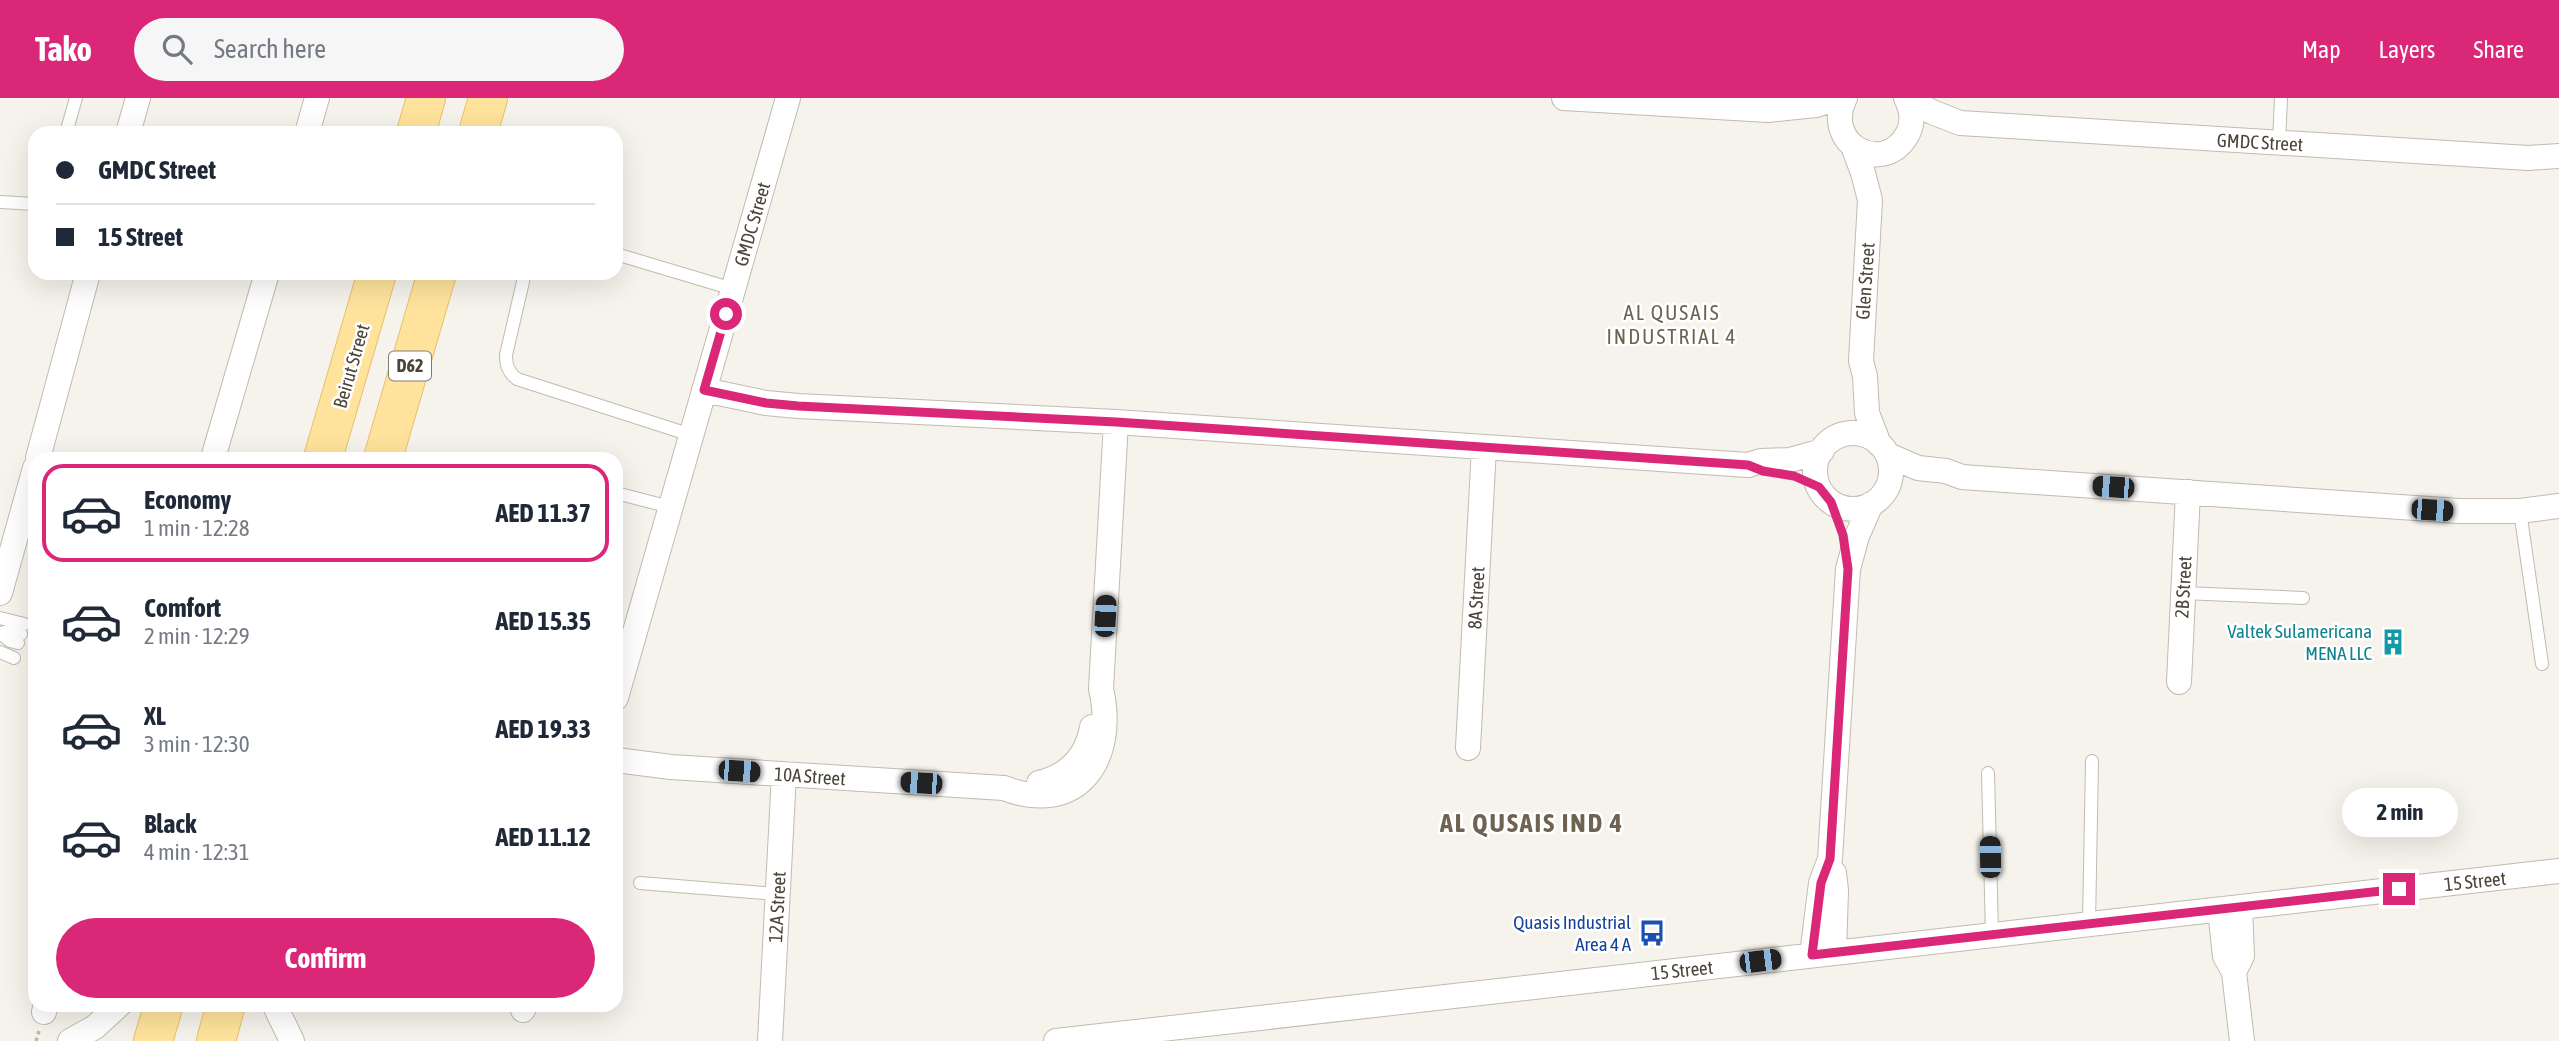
<!DOCTYPE html>
<html lang="en">
<head>
<meta charset="utf-8">
<style>
  :root { --surface:#fff; --page:#f6f6f7; --text:#1f2937; --muted:#747a83; --line:#e0e1e3; --accent:#db2777 }
  body { margin:0; font-family:"Asap Condensed",sans-serif; background:var(--page); color:var(--text); height:100vh; display:flex; flex-direction:column; font-size:26px; white-space:nowrap }
  * { box-sizing:border-box; margin:0 }
  p { font-size:23px; color:var(--muted) }
  .icon { flex:none; width:38px; height:38px; fill:none; stroke:currentColor; stroke-width:2; stroke-linecap:round; stroke-linejoin:round }
  .map { position:relative; flex:1; overflow:hidden }
  .sheet { position:absolute; left:28px; top:354px; width:595px; height:560px; display:flex; flex-direction:column; background:var(--surface); border-radius:21px; box-shadow:0 7px 28px #0002 }
  .sheet>* { flex:none }
  .banner { position:absolute; left:28px; top:28px; width:595px; height:154px; border-radius:21px; box-shadow:0 7px 28px #0002; display:grid; align-content:center; height:154px; padding:0 28px; background:var(--surface) }
  .end { position:absolute; width:32px; height:32px; margin:-16px; border:9px solid #db2777; background:#fff; box-shadow:0 0 0 4px #fff }
  .from { border-radius:50% }
  .bubble { position:absolute; height:49px; border-radius:24px; background:var(--surface); box-shadow:0 7px 28px #0002; font-size:23px; font-weight:700; line-height:49px; text-align:center }
  .car { position:absolute; width:21px; height:42px; margin:-21px -10px; border-radius:9px; box-shadow:0 0 5px 2px #0007; background:linear-gradient(#222 24%,#8ab4d8 0 40%,#222 0 76%,#8ab4d8 0 86%,#222 0) }
  .banner b { display:flex; align-items:center; gap:24px; height:66px; font-size:26px }
  .banner b+b { border-top:2px solid var(--line) }
  .banner i { width:18px; height:18px; background:var(--text) }
  ul { padding:12px 0 0; list-style:none }
  li { display:flex; align-items:center; gap:21px; height:98px; margin:0 14px 10px; padding:0 14px; border:4px solid transparent; border-radius:21px }
  li div { flex:1 }
  li b { display:block; font-size:26px }
  li em { font-style:normal; font-weight:700 }
  li.selected { border-color:var(--accent) }
  li>.icon { width:63px; height:63px; stroke-width:1.5 }
  .action { display:flex; gap:14px; margin-top:auto; padding:14px 28px }
  .action a { flex:1; height:80px; border-radius:42px; background:var(--accent); color:#fff; font-size:28px; font-weight:700; line-height:80px; text-align:center }
  header { display:flex; align-items:center; gap:42px; box-sizing:border-box; height:98px; padding:0 35px; background:var(--accent); color:#fff }
  header strong { font-size:33px }
  nav { display:flex; gap:38px; margin-inline-start:auto; font-size:24px }
  .search { width:490px; height:63px; background:var(--page); display:flex; align-items:center; gap:18px; box-sizing:border-box; padding:0 24px; border-radius:38px; color:var(--muted); font-size:26px }
  .map>svg:first-child { display:block }
  .lines { fill:none; stroke-linecap:round; stroke-linejoin:round }
  .lane-casing { stroke:#c2bbae; stroke-width:14 }
  .street-casing { stroke:#c2bbae; stroke-width:26 }
  .primary-casing { stroke:#e6c16a; stroke-width:40 }
  .path { stroke:#c4b79f; stroke-width:3.5; stroke-dasharray:3.5 3.5; stroke-linecap:butt }
  .lane { stroke:#fff; stroke-width:12 }
  .street { stroke:#fff; stroke-width:24 }
  .primary { stroke:#ffe39c; stroke-width:38 }
  .route { stroke:#db2777; stroke-width:9 }
  .labels { text-anchor:middle; stroke-width:5; stroke-linejoin:round; paint-order:stroke }
  .shield { fill:#fff; stroke:#817c74; stroke-width:2 }
  .shield-label { font-size:18px; font-weight:bold; fill:#4b4439 }
  .street-label { font-size:19px; fill:#4b4439; stroke:#fff }
  .culture-label { font-size:19px; fill:#0d838f; stroke:#fff; text-anchor:end }
  .transit-label { font-size:19px; fill:#164399; stroke:#fff; text-anchor:end }
  .neighbourhood-label { font-size:21px; letter-spacing:2px; fill:#6e6250; stroke:#fff }
  .district-label { font-size:26px; font-weight:bold; letter-spacing:2px; fill:#6e6250; stroke:#fff }
</style>
</head>
<body>
<header>
<strong>Tako</strong>
<div class="search"><svg class="icon" aria-label="search" viewBox="0 0 24 24"><circle cx="10" cy="10" r="6"/><path d="M15 15l6 6"/></svg>Search here</div>
<nav><a>Map</a><a>Layers</a><a>Share</a></nav>
</header>
<div class="map">
<svg width="2559" height="943" viewBox="0 0 2559 943">
  <rect width="100%" height="100%" fill="#f6f3ec"/>
  <g class="lines">
    <g class="lane-casing">
      <path id="lane" d="M 66,35 L 76,0
        M 2279,45 L 2281,0
        M 0,104 L 35,106
        M 616,156 L 733,191
        M 525,175 L 506,257 C 506,267 508,274 517,281 L 691,337
        M 616,395 L 670,409
        M 2520,413 L 2542,566
        M 2183,495 L 2303,500
        M 0,520 L 24,526
        M 0,535 L 10,543 L 18,545
        M 1,535 L 9,533 L 21,536
        M 0,554 L 14,560
        M 1988,675 L 1992,837
        M 640,785 L 777,796
        M 2089,826 L 2092,663"/>
    </g>
    <g class="street-casing">
      <path id="street" d="M 1564,0 L 1768,12 L 1816,7 L 1839,0
        M 1845,0 C 1822,46 1883,79 1907,37 C 1914,25 1912,12 1906,0
        M 1906,0 L 1932,14 L 1960,25 L 2528,60 L 2559,58
        M 128,35 L 138,0
        M 307,35 L 317,0
        M 1853,48 L 1863,75 L 1870,102 L 1861,263 L 1865,278 L 1867,315 L 1879,346
        M 704,292 L 766,305 L 798,308 L 1116,324 L 1748,367 L 1761,363 L 1790,362 L 1822,353
        M1815 373a38 38 0 1 1 76 0a38 38 0 1 1-76 0Z
        M 1888,357 L 1918,370 L 1946,373 L 1962,379 L 2459,413 L 2520,413 L 2559,408
        M 38,360 L 88,175
        M 213,360 L 267,175
        M 0,495 L 35,370
        M 2179,584 L 2188,394
        M 616,600 L 788,0
        M 1468,650 L 1484,349
        M 616,662 L 671,669 L 1004,690 C 1079,719 1117,660 1101,591 L 1116,324
        M 1039,685 C 1068,678 1087,659 1092,629
        M 1834,775 L 1836,792 L 1834,855
        M 2220,812 L 2225,858 L 2234,874 L 2242,943
        M 1812,857 L 1821,785 L 1830,761 L 1848,471 L 1857,438 L 1871,406
        M 2234,874 L 2242,858 L 2240,809
        M 274,906 L 292,943
        M 523,912 L 525,906
        M 44,914 L 46,906
        M 70,943 L 95,929 L 120,906
        M 770,943 L 784,676
        M 1056,943 L 2559,773"/>
    </g>
    <g class="primary-casing">
      <path id="primary" d="M 416,35 L 426,0
        M 478,35 L 488,0
        M 323,360 L 377,175
        M 383,360 L 437,175
        M 153,943 L 164,906
        M 216,943 L 226,906"/>
    </g>
    <path class="path" d="M 36,943 L 39,933"/>
    <use href="#lane" class="lane"/>
    <use href="#street" class="street"/>
    <use href="#primary" class="primary"/>
  </g>
  <g class="lines">
    <path class="route" d="M 726,216 L 704,292 L 766,305 L 798,308 L 1116,324 L 1748,367 L 1763,373 L 1794,378 L 1819,389 L 1831,404 L 1843,437 L 1848,471 L 1830,761 L 1821,785 L 1812,857 L 2399,791"/>
  </g>
  <defs>
    <g id="building-bare" transform="scale(2.1)"><path d="M-4-6H4V6H1V3H-1V6H-4ZM-2.5-4.3h1.7v1.8h-1.7ZM.8-4.3h1.7v1.8H.8ZM-2.5-1h1.7V.8h-1.7ZM.8-1h1.7V.8H.8Z" fill="#0f9aa8" stroke="#fff" stroke-width="2.5" paint-order="stroke"/></g>
    <g id="bus-bare" transform="scale(2.1)"><path d="M-5-6H5V4H4V6H2V4H-2V6H-4V4H-5ZM-3.5-4V0h7V-4ZM-3.5 1.2v1.5H-2V1.2ZM2 1.2v1.5H3.5V1.2Z" fill="#1a4fb4" stroke="#fff" stroke-width="2.5" paint-order="stroke"/></g>
  </defs>
  <g fill-rule="evenodd">
    <use href="#building-bare" x="2393" y="544"/>
    <use href="#bus-bare" x="1652" y="835"/>
  </g>
  <g class="labels">
    <rect class="shield" x="389" y="253.5" width="42" height="29" rx="5"/>
    <g class="shield-label">
      <text x="410" y="274">D62</text>
    </g>
    <g class="street-label">
      <text transform="translate(2260 44) rotate(3)" y="7">GMDC Street</text>
      <text transform="translate(752 126) rotate(-74)" y="7">GMDC Street</text>
      <text transform="translate(1865 183) rotate(-86)" y="7">Glen Street</text>
      <text transform="translate(351 268) rotate(-74)" y="7">Beirut Street</text>
      <text transform="translate(2183 489) rotate(-87)" y="7">2B Street</text>
      <text transform="translate(1476 500) rotate(-87)" y="7">8A Street</text>
      <text transform="translate(810 678) rotate(4)" y="7">10A Street</text>
      <text transform="translate(2475 783) rotate(-6)" y="7">15 Street</text>
      <text transform="translate(777 809) rotate(-87)" y="7">12A Street</text>
      <text transform="translate(1682 872) rotate(-6)" y="7">15 Street</text>
    </g>
    <g class="culture-label">
      <text x="2372" y="540">Valtek Sulamericana<tspan x="2372" dy="22">MENA LLC</tspan></text>
    </g>
    <g class="transit-label">
      <text x="1631" y="831">Quasis Industrial<tspan x="1631" dy="22">Area 4 A</tspan></text>
    </g>
    <g class="neighbourhood-label">
      <text x="1672" y="222">AL QUSAIS<tspan x="1672" dy="24">INDUSTRIAL 4</tspan></text>
    </g>
    <g class="district-label">
      <text x="1532" y="734">AL QUSAIS IND 4</text>
    </g>
  </g>
</svg>
<i class="end from" style="left:726px;top:216px"></i>
<i class="end" style="left:2399px;top:791px"></i>
<div class="bubble" style="left:2342px;top:690px;width:116px">2 min</div>
<i class="car" style="left:2113px;top:389px;rotate:274deg"></i>
<i class="car" style="left:2432px;top:412px;rotate:94deg"></i>
<i class="car" style="left:1105px;top:518px;rotate:3deg"></i>
<i class="car" style="left:739px;top:673px;rotate:94deg"></i>
<i class="car" style="left:921px;top:685px;rotate:274deg"></i>
<i class="car" style="left:1990px;top:759px;rotate:359deg"></i>
<i class="car" style="left:1760px;top:863px;rotate:83deg"></i>
<div class="banner">
<b><i class="from"></i>GMDC Street</b>
<b><i></i>15 Street</b>
</div>
<section class="sheet">
<ul>
<li class="selected"><svg class="icon" aria-label="car" viewBox="0 0 24 24"><path d="M5 17H2v-5l4-1 3-4h7l3 4 3 1v5h-3M9 17h6M6 11h13"/><circle cx="7" cy="17" r="2"/><circle cx="17" cy="17" r="2"/></svg><div><b>Economy</b><p>1 min · 12:28</p></div><em>AED 11.37</em></li>
<li><svg class="icon" aria-label="car" viewBox="0 0 24 24"><path d="M5 17H2v-5l4-1 3-4h7l3 4 3 1v5h-3M9 17h6M6 11h13"/><circle cx="7" cy="17" r="2"/><circle cx="17" cy="17" r="2"/></svg><div><b>Comfort</b><p>2 min · 12:29</p></div><em>AED 15.35</em></li>
<li><svg class="icon" aria-label="car" viewBox="0 0 24 24"><path d="M5 17H2v-5l4-1 3-4h7l3 4 3 1v5h-3M9 17h6M6 11h13"/><circle cx="7" cy="17" r="2"/><circle cx="17" cy="17" r="2"/></svg><div><b>XL</b><p>3 min · 12:30</p></div><em>AED 19.33</em></li>
<li><svg class="icon" aria-label="car" viewBox="0 0 24 24"><path d="M5 17H2v-5l4-1 3-4h7l3 4 3 1v5h-3M9 17h6M6 11h13"/><circle cx="7" cy="17" r="2"/><circle cx="17" cy="17" r="2"/></svg><div><b>Black</b><p>4 min · 12:31</p></div><em>AED 11.12</em></li>
</ul>
<div class="action"><a>Confirm</a></div>
</section>
</div>
</body>
</html>
